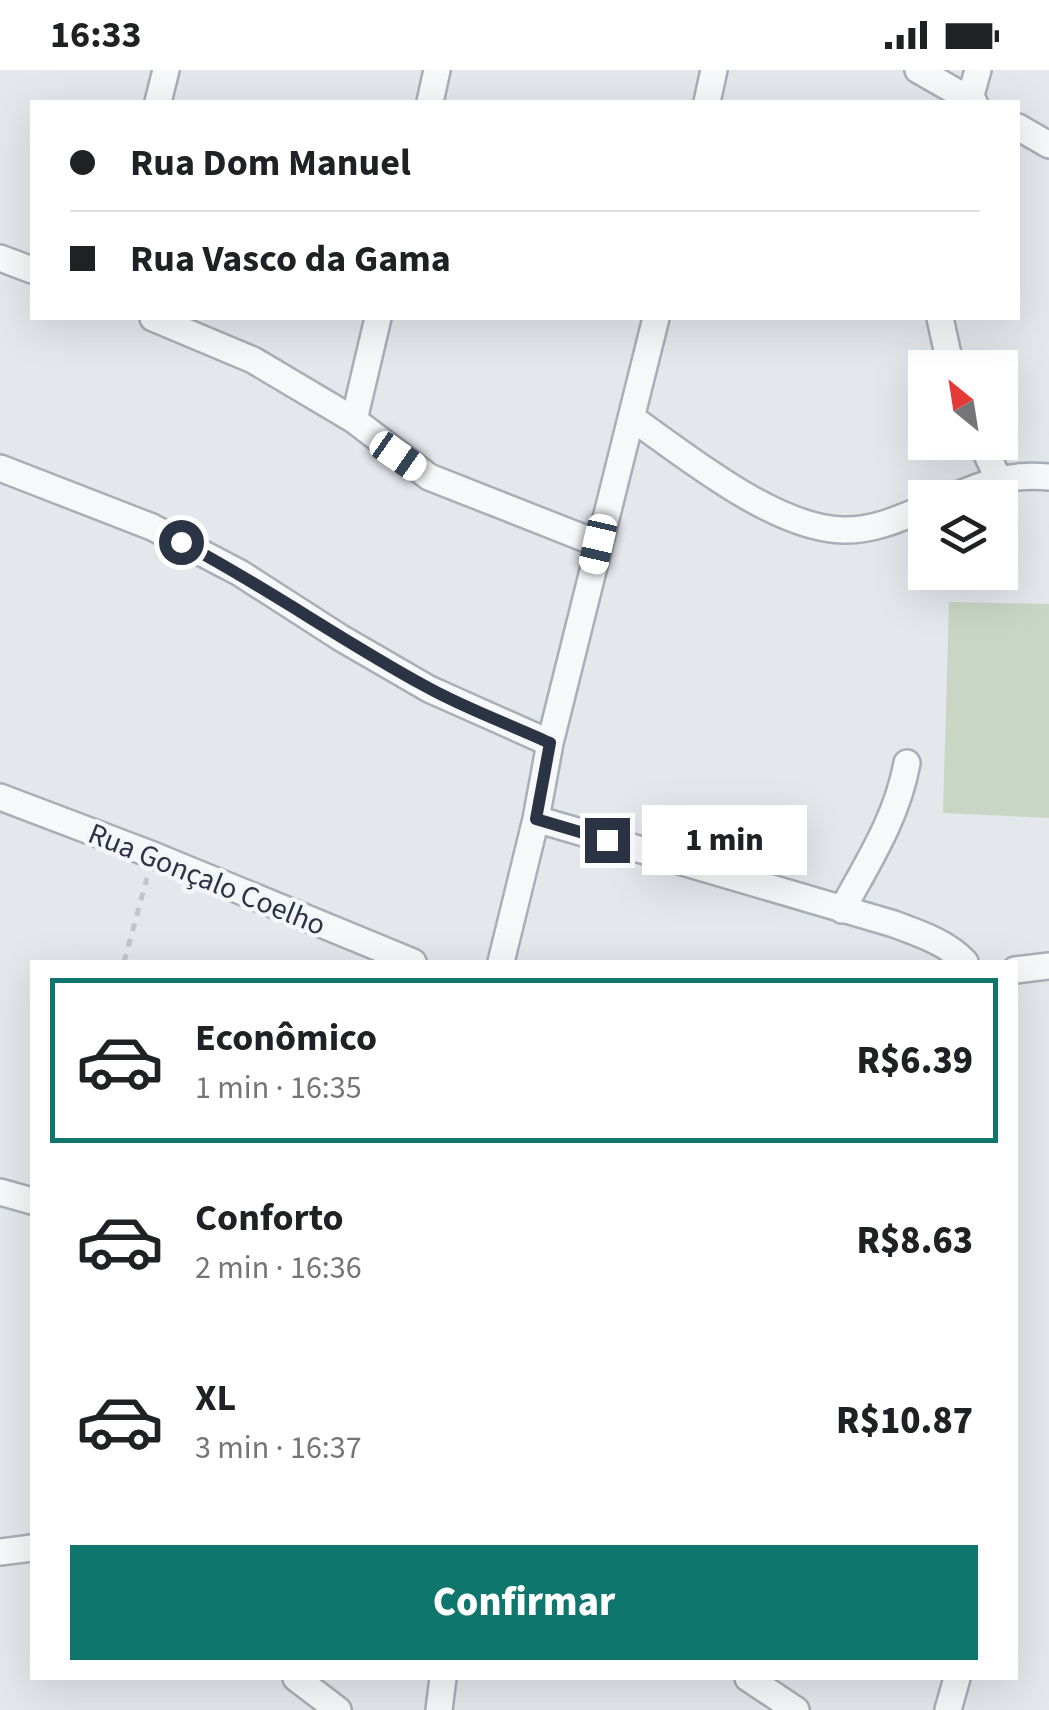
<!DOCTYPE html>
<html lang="pt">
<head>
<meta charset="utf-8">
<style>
  :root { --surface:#fff; --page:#f2f2f2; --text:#202124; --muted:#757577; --line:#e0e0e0; --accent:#0f766e }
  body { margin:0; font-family:"Source Sans 3",sans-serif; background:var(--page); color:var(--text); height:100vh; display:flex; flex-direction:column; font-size:38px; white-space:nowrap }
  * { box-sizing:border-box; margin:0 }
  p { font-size:32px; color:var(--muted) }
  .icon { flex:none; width:55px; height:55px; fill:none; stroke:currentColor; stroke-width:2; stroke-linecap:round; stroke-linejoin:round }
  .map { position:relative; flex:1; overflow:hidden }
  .sheet { position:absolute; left:30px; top:890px; width:988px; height:720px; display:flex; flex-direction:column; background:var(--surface); border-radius:0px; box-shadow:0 10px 40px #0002 }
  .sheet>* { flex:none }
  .top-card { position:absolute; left:30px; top:30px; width:990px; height:220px; border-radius:0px; box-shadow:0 10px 40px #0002; display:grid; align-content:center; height:220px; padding:0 40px; background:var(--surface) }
  .needle { width:65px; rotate:330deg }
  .buttons { position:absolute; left:908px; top:280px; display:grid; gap:20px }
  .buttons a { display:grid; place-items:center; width:110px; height:110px; border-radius:0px; background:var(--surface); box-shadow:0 10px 40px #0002; font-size:50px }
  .end { position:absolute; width:45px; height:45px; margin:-22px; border:12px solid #2b3445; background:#fff; box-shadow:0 0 0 5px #fff }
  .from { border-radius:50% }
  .bubble { position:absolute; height:70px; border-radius:0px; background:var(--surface); box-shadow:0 10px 40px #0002; font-size:32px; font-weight:800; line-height:70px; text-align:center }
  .car { position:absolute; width:30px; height:60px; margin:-30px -15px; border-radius:12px; box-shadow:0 0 8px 2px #0007; background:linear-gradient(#fff 24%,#345 0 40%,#fff 0 76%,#345 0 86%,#fff 0) }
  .top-card b { display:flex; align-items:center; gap:35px; height:95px; font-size:38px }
  .top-card b+b { border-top:2px solid var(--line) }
  .top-card i { width:25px; height:25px; background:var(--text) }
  ul { padding:18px 0 0; list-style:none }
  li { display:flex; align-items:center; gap:30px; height:165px; margin:0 20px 15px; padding:0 20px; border:5px solid transparent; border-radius:0px }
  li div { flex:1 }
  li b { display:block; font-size:38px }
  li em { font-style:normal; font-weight:800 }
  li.on { border-color:var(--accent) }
  li>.icon { width:90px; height:90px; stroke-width:1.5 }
  .action { display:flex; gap:20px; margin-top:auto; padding:20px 40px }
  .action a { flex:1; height:115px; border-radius:0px; background:var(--accent); color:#fff; font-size:40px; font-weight:800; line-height:115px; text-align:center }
  .status { display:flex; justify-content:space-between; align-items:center; height:70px; padding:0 50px; background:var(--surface); direction:ltr }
  .status svg { height:28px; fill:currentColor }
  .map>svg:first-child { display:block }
  .green { fill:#c9d6c5 }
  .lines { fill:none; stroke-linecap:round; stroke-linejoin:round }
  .minor-casing { stroke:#a9aeb7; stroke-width:30 }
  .path { stroke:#c2c5cb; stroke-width:5; stroke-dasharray:8 8; stroke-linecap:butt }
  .minor { stroke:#f7f8fa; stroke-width:25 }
  .route { stroke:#2b3445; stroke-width:12 }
  .labels { text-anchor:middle; stroke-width:9; stroke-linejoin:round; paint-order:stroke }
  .street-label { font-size:30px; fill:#2b3445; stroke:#f4f6f9 }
</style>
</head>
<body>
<div class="status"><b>16:33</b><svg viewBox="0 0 49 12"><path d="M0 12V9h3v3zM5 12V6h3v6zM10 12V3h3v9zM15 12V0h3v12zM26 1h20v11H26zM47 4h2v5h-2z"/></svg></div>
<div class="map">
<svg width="1049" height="1640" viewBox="0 0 1049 1640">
  <rect width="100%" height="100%" fill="#e4e7ec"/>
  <path class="green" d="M 949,532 L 1049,534 L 1049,748 L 943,743 Z"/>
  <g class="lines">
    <g class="minor-casing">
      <path id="minor" d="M 918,0 L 974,32
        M 158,32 L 166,0
        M 430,32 L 437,0
        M 707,32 L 714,0
        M 969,32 L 978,0
        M 1018,57 L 1049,75
        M 0,188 L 32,200
        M 153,248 L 253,290 L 354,350 L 429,407 L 599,474
        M 940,248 L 951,298
        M 632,348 C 687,387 776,459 843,460 C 872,461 899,449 925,438
        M 354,350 L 378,248
        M 981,372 L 998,408
        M 0,398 L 152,457 L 240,503 L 341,568 L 429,619 L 550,673
        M 951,428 C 985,413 1012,403 1049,407
        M 0,727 L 153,785 L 413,892
        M 536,749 L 894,854 C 920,864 946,872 965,892
        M 842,840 C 868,792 897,748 907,693
        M 501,892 L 536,749 L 550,673 L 656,248
        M 1015,900 L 1049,896
        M 0,1122 L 32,1131
        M 0,1482 L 32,1478
        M 296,1608 L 338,1640
        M 748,1608 L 796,1640
        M 439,1640 L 443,1608
        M 948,1640 L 957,1608"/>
    </g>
    <path class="path" d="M 124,892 L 147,808"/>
    <use href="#minor" class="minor"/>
  </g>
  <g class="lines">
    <path class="route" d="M 181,472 C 265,516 342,571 425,616 C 464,638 509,654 550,673 L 536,749 L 607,770"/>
  </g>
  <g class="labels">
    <g class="street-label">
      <text transform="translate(207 809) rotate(22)" y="10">Rua Gonçalo Coelho</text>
    </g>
  </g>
</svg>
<div class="buttons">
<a><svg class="needle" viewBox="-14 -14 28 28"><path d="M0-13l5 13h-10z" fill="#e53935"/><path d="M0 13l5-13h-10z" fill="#757577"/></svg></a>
<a><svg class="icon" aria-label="layers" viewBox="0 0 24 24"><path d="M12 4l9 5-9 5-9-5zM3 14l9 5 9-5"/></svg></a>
</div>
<i class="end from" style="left:181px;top:472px"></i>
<i class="end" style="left:607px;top:770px"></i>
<div class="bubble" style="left:642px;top:735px;width:165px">1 min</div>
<i class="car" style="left:398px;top:386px;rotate:125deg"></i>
<i class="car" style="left:598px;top:474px;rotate:193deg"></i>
<div class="top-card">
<b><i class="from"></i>Rua Dom Manuel</b>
<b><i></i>Rua Vasco da Gama</b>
</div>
<section class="sheet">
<ul>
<li class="on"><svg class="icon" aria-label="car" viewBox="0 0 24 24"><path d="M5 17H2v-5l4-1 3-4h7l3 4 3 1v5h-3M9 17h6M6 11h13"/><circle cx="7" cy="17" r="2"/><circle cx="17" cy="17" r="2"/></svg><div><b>Econômico</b><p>1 min · 16:35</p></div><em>R$6.39</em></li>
<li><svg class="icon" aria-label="car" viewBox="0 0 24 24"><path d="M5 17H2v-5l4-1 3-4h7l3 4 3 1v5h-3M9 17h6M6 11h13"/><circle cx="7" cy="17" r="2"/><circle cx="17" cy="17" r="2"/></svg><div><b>Conforto</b><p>2 min · 16:36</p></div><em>R$8.63</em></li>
<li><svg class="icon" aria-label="car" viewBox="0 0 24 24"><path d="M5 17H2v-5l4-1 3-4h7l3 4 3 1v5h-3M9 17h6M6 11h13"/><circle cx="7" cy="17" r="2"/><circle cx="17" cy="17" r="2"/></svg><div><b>XL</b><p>3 min · 16:37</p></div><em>R$10.87</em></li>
</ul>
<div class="action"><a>Confirmar</a></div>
</section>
</div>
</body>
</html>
